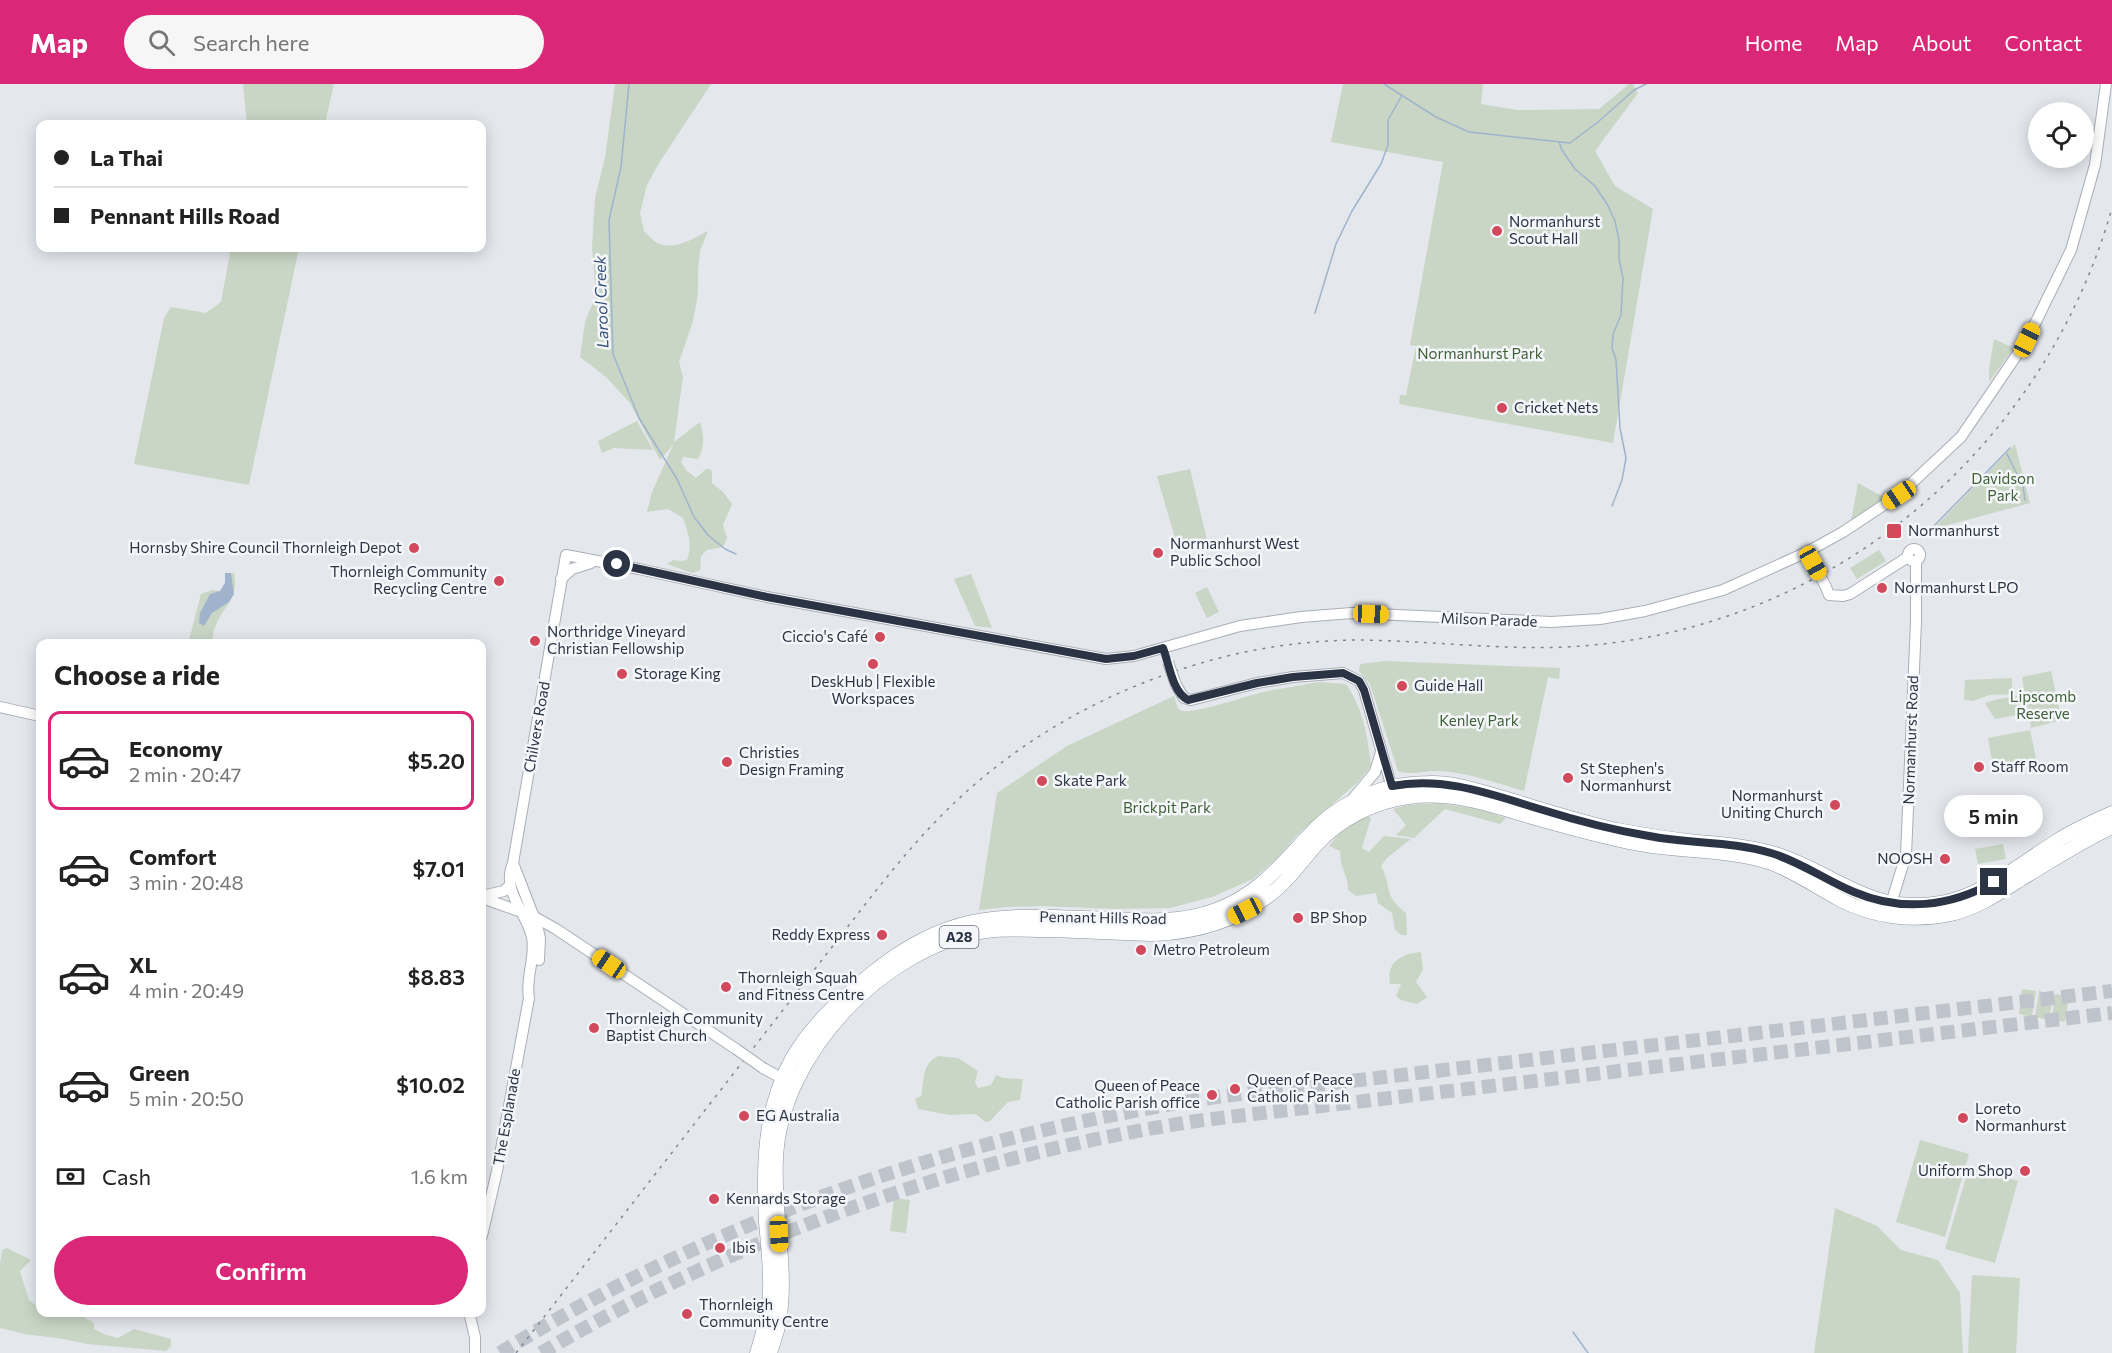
<!DOCTYPE html>
<html lang="en">
<head>
<meta charset="utf-8">
<style>
  :root { --surface:#fff; --page:#f6f6f6; --text:#222; --muted:#767676; --line:#e0e0e0; --accent:#db2777 }
  body { margin:0; font-family:Commissioner,sans-serif; background:var(--page); color:var(--text); height:100vh; display:flex; flex-direction:column; font-size:22px; white-space:nowrap }
  * { box-sizing:border-box; margin:0 }
  p { font-size:20px; color:var(--muted) }
  .icon { flex:none; width:33px; height:33px; fill:none; stroke:currentColor; stroke-width:2; stroke-linecap:round; stroke-linejoin:round }
  .map { position:relative; flex:1; overflow:hidden }
  .sheet { position:absolute; left:36px; top:555px; width:450px; height:678px; display:flex; flex-direction:column; background:var(--surface); border-radius:12px; box-shadow:0 3px 15px #0003 }
  .sheet>* { flex:none }
  .hud { position:absolute; left:36px; top:36px; width:450px; height:132px; border-radius:12px; box-shadow:0 3px 15px #0003; display:grid; align-content:center; height:132px; padding:0 18px; background:var(--surface) }
  .tools { position:absolute; left:2028px; top:18px; display:grid; gap:12px }
  .tools a { display:grid; place-items:center; width:66px; height:66px; border-radius:50%; background:var(--surface); box-shadow:0 3px 15px #0003; font-size:30px }
  .end { position:absolute; width:27px; height:27px; margin:-14px; border:8px solid #2b3445; background:#fff; box-shadow:0 0 0 3px #fff }
  .from { border-radius:50% }
  .bubble { position:absolute; height:42px; border-radius:21px; background:var(--surface); box-shadow:0 3px 15px #0003; font-size:20px; font-weight:600; line-height:42px; text-align:center }
  .car { position:absolute; width:18px; height:36px; margin:-18px -9px; border-radius:8px; box-shadow:0 0 4px 2px #0007; background:linear-gradient(#f5c518 24%,#345 0 40%,#f5c518 0 76%,#345 0 86%,#f5c518 0) }
  .hud b { display:flex; align-items:center; gap:21px; height:57px; font-size:22px }
  .hud b+b { border-top:2px solid var(--line) }
  .hud i { width:15px; height:15px; background:var(--text) }
  ul { padding:0; list-style:none }
  li { display:flex; align-items:center; gap:18px; height:99px; margin:0 12px 9px; padding:0 6px; border:3px solid transparent; border-radius:12px }
  li div { flex:1 }
  li b { display:block; font-size:22px }
  li em { font-style:normal; font-weight:600 }
  li.current { border-color:var(--accent) }
  li>.icon { width:54px; height:54px; stroke-width:1.5 }
  h2 { padding:0 18px; font-size:27px; line-height:72px }
  .pay { display:flex; align-items:center; gap:15px; height:66px; padding:0 18px; font-size:22px }
  .pay p { margin-inline-start:auto }
  .primary-button { display:flex; gap:12px; margin-top:auto; padding:12px 18px }
  .primary-button a { flex:1; height:69px; border-radius:36px; background:var(--accent); color:#fff; font-size:24px; font-weight:600; line-height:69px; text-align:center }
  header { display:flex; align-items:center; gap:36px; box-sizing:border-box; height:84px; padding:0 30px; background:var(--accent); color:#fff }
  header strong { font-size:28px }
  nav { display:flex; gap:33px; margin-inline-start:auto; font-size:21px }
  .search { width:420px; height:54px; background:var(--page); display:flex; align-items:center; gap:15px; box-sizing:border-box; padding:0 21px; border-radius:33px; color:var(--muted); font-size:22px }
  .map>svg:first-child { display:block }
  .green { fill:#c9d6c5 }
  .water { fill:#9fb4cc }
  .lines { fill:none; stroke-linecap:round; stroke-linejoin:round }
  .stream { stroke:#9fb4cc; stroke-width:1.5 }
  .highway-tunnel { stroke:#bfc3cb; stroke-width:14; stroke-dasharray:14 7; stroke-linecap:butt }
  .secondary-casing { stroke:#a9aeb7; stroke-width:12 }
  .highway-casing { stroke:#8b94a3; stroke-width:15 }
  .secondary { stroke:#fff; stroke-width:10 }
  .highway { stroke:#fff; stroke-width:14 }
  .rail { stroke:#7d8696; stroke-width:1.5; stroke-dasharray:3 6; stroke-linecap:butt }
  .secondary-bridge-casing { stroke:#a9aeb7; stroke-width:12; stroke-linecap:butt }
  .secondary-bridge { stroke:#fff; stroke-width:10 }
  .route { stroke:#2b3445; stroke-width:8 }
  .poi-dot { fill:#d1495b; stroke:#f4f6f9; stroke-width:2 }
  .labels { text-anchor:middle; stroke-width:5; stroke-linejoin:round; paint-order:stroke }
  .shield { fill:#f4f6f9; stroke:#676e7b; stroke-width:1.5 }
  .shield-label { font-size:14px; font-weight:bold; fill:#2b3445 }
  .poi-label { font-size:15px; fill:#2b3445; stroke:#f4f6f9; text-anchor:start }
  .park-label { font-size:15px; fill:#3f6138; stroke:#f4f6f9 }
  .street-label { font-size:15px; fill:#2b3445; stroke:#f4f6f9 }
  .water-label { font-size:16px; font-style:italic; fill:#34527a; stroke:#f4f6f9 }
</style>
</head>
<body>
<header>
<strong>Map</strong>
<div class="search"><svg class="icon" aria-label="search" viewBox="0 0 24 24"><circle cx="10" cy="10" r="6"/><path d="M15 15l6 6"/></svg>Search here</div>
<nav><a>Home</a><a>Map</a><a>About</a><a>Contact</a></nav>
</header>
<div class="map">
<svg width="2112" height="1269" viewBox="0 0 2112 1269">
  <rect width="100%" height="100%" fill="#e4e7ec"/>
  <path class="green" d="M 243,0 L 334,0 L 325,40 L 247,40 Z
    M 615,0 L 711,0 L 659,79 L 647,101 L 640,129 L 644,147 C 648,151 654,158 660,160 C 676,166 694,154 708,147 L 700,167 L 698,187 L 698,210 L 693,237 L 679,278 L 683,293 L 674,358 L 700,338 C 704,351 705,363 698,375 L 683,373 L 681,378 L 686,386 L 696,394 L 706,385 L 710,385 L 712,388 L 712,399 L 723,408 L 732,420 L 723,441 L 727,454 L 723,463 L 707,466 L 701,472 L 700,486 L 692,489 L 667,480 L 673,476 L 681,477 L 687,476 C 693,460 688,449 683,434 L 668,425 L 647,428 L 652,408 L 673,361 L 660,376 L 630,319 L 606,293 L 580,273 L 585,238 L 596,211 L 592,163 L 595,114 L 605,74 Z
    M 1343,0 L 1483,0 L 1481,20 L 1517,26 L 1599,25 L 1629,0 L 1633,0 L 1638,9 L 1595,67 L 1615,102 L 1653,125 L 1613,359 L 1399,320 L 1400,311 L 1406,311 L 1416,262 L 1410,261 L 1443,78 L 1331,58 Z
    M 231,164 L 299,164 L 249,401 L 134,380 L 164,234 L 171,223 L 206,229 L 221,218 Z
    M 1994,255 L 2014,264 L 1989,298 L 1989,286 Z
    M 637,337 L 653,366 L 614,364 L 602,369 L 598,357 Z
    M 2015,360 L 2030,419 L 1937,444 L 1937,441 Z
    M 1190,385 L 1208,460 L 1179,468 L 1157,392 Z
    M 1858,399 L 1887,415 L 1851,438 Z
    M 1879,466 L 1886,477 L 1857,495 L 1850,484 Z
    M 225,489 L 234,489 C 239,516 225,519 216,541 C 213,546 213,553 212,559 L 188,560 L 201,510 L 213,506 L 220,507 L 225,499 Z
    M 971,490 L 992,544 L 975,542 L 954,495 Z
    M 1207,503 L 1219,528 L 1207,534 L 1195,509 Z
    M 1386,577 L 1560,584 L 1559,595 L 1548,593 L 1524,707 C 1497,699 1468,689 1440,687 C 1426,686 1412,692 1398,687 L 1370,600 L 1359,587 L 1360,580 Z
    M 2051,587 L 2062,636 L 2031,644 L 2022,593 Z
    M 2012,594 L 2012,610 L 1990,611 L 1973,617 L 1964,616 L 1965,596 Z
    M 1318,598 L 1346,600 C 1363,624 1368,654 1371,682 L 1358,698 L 1295,753 L 1276,775 L 1253,795 L 1212,813 L 1170,824 L 1116,825 L 1042,822 L 1006,823 L 979,826 L 997,709 L 1067,662 L 1174,612 C 1176,617 1176,625 1182,627 C 1194,630 1247,612 1263,608 C 1281,604 1300,602 1318,598 Z
    M 2018,612 L 2022,630 L 1995,635 L 1985,619 L 1998,615 Z
    M 2030,646 L 2037,679 L 1994,688 L 1988,654 Z
    M 1437,719 L 1479,725 L 1506,734 L 1500,740 L 1445,725 L 1414,754 L 1396,751 L 1406,741 L 1393,725 L 1408,721 Z
    M 1365,731 L 1371,734 L 1362,764 L 1369,768 L 1384,752 L 1411,755 L 1387,774 L 1381,782 C 1393,805 1382,810 1406,829 L 1407,851 L 1401,851 L 1395,846 L 1392,829 L 1378,819 L 1376,809 L 1356,812 L 1348,806 L 1347,796 L 1341,779 L 1340,767 L 1329,762 L 1349,737 Z
    M 2003,760 L 2006,775 L 1978,780 L 1975,765 Z
    M 1421,868 L 1423,886 L 1416,898 L 1427,913 L 1417,920 L 1401,916 L 1396,912 L 1401,900 L 1390,900 C 1386,878 1401,870 1421,868 Z
    M 2022,905 L 2036,907 L 2032,933 L 2019,930 Z
    M 2039,907 L 2053,910 L 2049,936 L 2035,933 Z
    M 2055,910 L 2069,912 L 2065,938 L 2052,935 Z
    M 938,972 L 958,974 L 978,987 L 975,998 L 978,1004 L 991,1001 L 996,991 L 1003,994 L 1023,995 L 1020,1016 L 1008,1018 L 990,1037 L 985,1038 L 976,1030 L 950,1031 L 918,1025 L 915,1015 L 921,1012 C 925,994 921,981 938,972 Z
    M 1920,1056 L 1969,1070 L 1945,1153 L 1896,1138 Z
    M 1969,1083 L 2018,1097 L 1995,1179 L 1945,1165 Z
    M 894,1114 L 910,1116 L 906,1149 L 890,1147 Z
    M 1835,1124 L 1877,1142 L 1901,1166 L 1938,1176 L 1960,1209 L 1963,1269 L 1814,1269 Z
    M 7,1164 L 31,1176 L 20,1187 L 29,1216 L 40,1225 L 40,1228 L 80,1229 L 80,1231 L 94,1239 L 94,1245 L 104,1250 L 118,1254 L 134,1245 L 171,1255 L 171,1262 L 166,1267 L 87,1260 L 64,1255 L 25,1250 L 0,1244 L 0,1181 L 2,1166 Z
    M 1972,1191 L 2020,1194 L 2016,1269 L 1968,1269 Z"/>
  <path class="water" d="M 225,489 L 231,489 L 234,510 L 229,518 L 212,529 L 204,542 L 199,539 L 200,529 L 210,510 L 220,507 L 225,499 Z"/>
  <g class="lines">
    <path class="stream" d="M 629,0 L 621,83 L 609,136 L 613,270 L 639,334 L 677,395 L 694,433 L 708,451 L 725,465 L 736,470
      M 1384,0 L 1436,33 L 1469,48 L 1570,59 L 1598,38 L 1634,6 L 1646,0
      M 1559,58 L 1562,66 L 1575,85 L 1595,102 L 1607,120 L 1615,137 L 1619,156 L 1619,175 L 1623,194 L 1621,231 L 1613,250 L 1612,264 L 1616,276 L 1620,344 L 1626,374 L 1622,396 L 1612,422
      M 1315,229 L 1336,160 L 1352,127 L 1381,80 L 1388,61 L 1388,36 L 1401,13
      M 2007,370 L 2023,402 L 2025,416
      M 1930,446 L 2010,364
      M 1573,1248 L 1588,1269"/>
    <path class="highway-tunnel" d="M 500,1269 C 720,1132 969,1049 1224,1012 L 2112,907
      M 541,1269 C 744,1149 970,1071 1203,1036 L 2112,929"/>
    <g class="secondary-casing">
      <path id="secondary" d="M1908 471a6 6 0 1 1 12 0a6 6 0 1 1-12 0Z
        M 561,495 L 572,485 L 591,479
        M 1826,503 L 1829,511 L 1843,512 L 1850,510 L 1908,473
        M 1176,601 L 1184,614 L 1191,616 L 1257,599 L 1293,593 L 1343,589 L 1359,597 L 1364,606 L 1394,711
        M 0,623 L 40,632
        M 1351,717 L 1375,688 L 1381,668
        M 513,779 L 537,841 L 540,854 L 539,876
        M 482,812 L 504,807 L 510,801
        M 482,814 L 533,832 L 556,845 L 736,965
        M 1889,826 L 1906,771 L 1916,538 L 1916,477
        M 763,984 L 794,1001
        M 482,1152 L 497,1087 L 529,914 C 525,894 536,874 532,853 C 526,827 501,807 513,779 L 566,471 L 639,485 L 767,513 L 1106,575 L 1134,572 L 1240,542 L 1301,533 L 1352,529 L 1551,538 L 1600,535 L 1645,527 L 1723,506 L 1807,468 L 1843,448 L 1899,411 L 1961,353 L 2027,256 L 2071,166 L 2095,81 L 2106,0
        M 469,1228 L 475,1253 L 475,1269"/>
    </g>
    <g class="highway-casing">
      <path id="highway" d="M 757,1269 C 763,1250 769,1229 770,1209 C 771,1185 768,1161 766,1138 C 763,1082 764,1025 792,975 C 812,940 840,916 870,891 C 954,822 1010,832 1111,835 C 1147,837 1181,839 1216,826 C 1262,809 1284,776 1317,743 C 1347,714 1388,699 1429,699 C 1456,698 1481,708 1507,715 C 1543,726 1580,738 1617,746 C 1644,751 1670,755 1696,758 C 1722,760 1749,762 1775,770 C 1836,789 1868,831 1941,819 C 1985,811 2020,780 2057,757 C 2074,746 2093,738 2112,729
        M 770,1269 C 773,1259 777,1249 779,1238 C 788,1184 773,1130 776,1075 C 780,971 884,862 986,847 C 1006,844 1028,846 1049,846 C 1084,847 1119,849 1154,850 C 1201,848 1243,835 1279,803 C 1293,790 1304,774 1317,760 C 1340,735 1375,717 1409,713 C 1452,707 1491,721 1532,733 C 1567,743 1603,753 1639,760 C 1682,768 1727,765 1769,778 C 1794,787 1815,802 1839,815 C 1873,833 1913,838 1951,830 C 1977,824 1999,809 2021,795 C 2051,777 2080,758 2112,743"/>
    </g>
    <use href="#secondary" class="secondary"/>
    <use href="#highway" class="highway"/>
    <path class="rail" d="M 516,1269 L 846,845 C 878,804 910,762 948,725 C 1019,655 1109,605 1205,578 C 1253,564 1303,557 1353,556 C 1424,556 1494,566 1565,563 C 1823,551 2042,371 2112,124"/>
    <g class="secondary-bridge-casing">
      <path id="secondary-bridge" d="M 1813,479 L 1826,503
        M 1168,578 L 1176,601
        M 736,965 L 763,984"/>
    </g>
    <use href="#secondary-bridge" class="secondary-bridge"/>
  </g>
  <g class="lines">
    <path class="route" d="M 617,480 L 767,513 L 1106,575 L 1134,572 L 1163,564 C 1169,579 1172,608 1188,616 L 1257,599 L 1293,593 L 1343,589 L 1359,597 L 1364,606 L 1392,702 C 1445,692 1493,711 1543,726 C 1578,737 1613,746 1649,752 C 1690,760 1732,757 1771,769 C 1801,778 1825,796 1854,808 C 1901,828 1950,823 1994,798"/>
  </g>
  <g class="poi-dot">
    <circle cx="1497" cy="147" r="6"/>
    <circle cx="1502" cy="324" r="6"/>
    <rect x="1886" y="439" width="16" height="16" rx="3"/>
    <circle cx="414" cy="464" r="6"/>
    <circle cx="1158" cy="469" r="6"/>
    <circle cx="499" cy="497" r="6"/>
    <circle cx="1882" cy="504" r="6"/>
    <circle cx="880" cy="553" r="6"/>
    <circle cx="535" cy="557" r="6"/>
    <circle cx="873" cy="580" r="6"/>
    <circle cx="622" cy="590" r="6"/>
    <circle cx="1402" cy="602" r="6"/>
    <circle cx="727" cy="678" r="6"/>
    <circle cx="1979" cy="683" r="6"/>
    <circle cx="1568" cy="694" r="6"/>
    <circle cx="1042" cy="697" r="6"/>
    <circle cx="1835" cy="721" r="6"/>
    <circle cx="1945" cy="775" r="6"/>
    <circle cx="1298" cy="834" r="6"/>
    <circle cx="882" cy="851" r="6"/>
    <circle cx="1141" cy="866" r="6"/>
    <circle cx="726" cy="903" r="6"/>
    <circle cx="594" cy="944" r="6"/>
    <circle cx="1235" cy="1005" r="6"/>
    <circle cx="1212" cy="1011" r="6"/>
    <circle cx="744" cy="1032" r="6"/>
    <circle cx="1963" cy="1034" r="6"/>
    <circle cx="2025" cy="1087" r="6"/>
    <circle cx="714" cy="1115" r="6"/>
    <circle cx="720" cy="1164" r="6"/>
    <circle cx="687" cy="1230" r="6"/>
  </g>
  <g class="labels">
    <rect class="shield" x="939.5" y="842" width="39" height="22" rx="4.5"/>
    <g class="shield-label">
      <text x="959" y="858">A28</text>
    </g>
    <g class="poi-label">
      <text x="1509" y="143">Normanhurst<tspan x="1509" dy="17">Scout Hall</tspan></text>
      <text x="1514" y="329">Cricket Nets</text>
      <text x="1908" y="452">Normanhurst</text>
      <text x="1170" y="465">Normanhurst West<tspan x="1170" dy="17">Public School</tspan></text>
      <text x="402" y="469" text-anchor="end">Hornsby Shire Council Thornleigh Depot</text>
      <text x="487" y="493" text-anchor="end">Thornleigh Community<tspan x="487" dy="17">Recycling Centre</tspan></text>
      <text x="1894" y="509">Normanhurst LPO</text>
      <text x="547" y="553">Northridge Vineyard<tspan x="547" dy="17">Christian Fellowship</tspan></text>
      <text x="868" y="558" text-anchor="end">Ciccio's Café</text>
      <text x="634" y="595">Storage King</text>
      <text x="873" y="603" text-anchor="middle">DeskHub | Flexible<tspan x="873" dy="17">Workspaces</tspan></text>
      <text x="1414" y="607">Guide Hall</text>
      <text x="739" y="674">Christies<tspan x="739" dy="17">Design Framing</tspan></text>
      <text x="1991" y="688">Staff Room</text>
      <text x="1580" y="690">St Stephen's<tspan x="1580" dy="17">Normanhurst</tspan></text>
      <text x="1054" y="702">Skate Park</text>
      <text x="1823" y="717" text-anchor="end">Normanhurst<tspan x="1823" dy="17">Uniting Church</tspan></text>
      <text x="1933" y="780" text-anchor="end">NOOSH</text>
      <text x="1310" y="839">BP Shop</text>
      <text x="870" y="856" text-anchor="end">Reddy Express</text>
      <text x="1153" y="871">Metro Petroleum</text>
      <text x="738" y="899">Thornleigh Squah<tspan x="738" dy="17">and Fitness Centre</tspan></text>
      <text x="606" y="940">Thornleigh Community<tspan x="606" dy="17">Baptist Church</tspan></text>
      <text x="1247" y="1001">Queen of Peace<tspan x="1247" dy="17">Catholic Parish</tspan></text>
      <text x="1200" y="1007" text-anchor="end">Queen of Peace<tspan x="1200" dy="17">Catholic Parish office</tspan></text>
      <text x="1975" y="1030">Loreto<tspan x="1975" dy="17">Normanhurst</tspan></text>
      <text x="756" y="1037">EG Australia</text>
      <text x="2013" y="1092" text-anchor="end">Uniform Shop</text>
      <text x="726" y="1120">Kennards Storage</text>
      <text x="732" y="1169">Ibis</text>
      <text x="699" y="1226">Thornleigh<tspan x="699" dy="17">Community Centre</tspan></text>
    </g>
    <g class="park-label">
      <text x="1480" y="275">Normanhurst Park</text>
      <text x="2003" y="400">Davidson<tspan x="2003" dy="17">Park</tspan></text>
      <text x="2043" y="618">Lipscomb<tspan x="2043" dy="17">Reserve</tspan></text>
      <text x="1479" y="642">Kenley Park</text>
      <text x="1167" y="729">Brickpit Park</text>
    </g>
    <g class="street-label">
      <text transform="translate(1489 536) rotate(2)" y="5">Milson Parade</text>
      <text transform="translate(537 643) rotate(-80)" y="5">Chilvers Road</text>
      <text transform="translate(1911 656) rotate(-88)" y="5">Normanhurst Road</text>
      <text transform="translate(1103 834) rotate(1)" y="5">Pennant Hills Road</text>
      <text transform="translate(507 1033) rotate(-80)" y="5">The Esplanade</text>
    </g>
    <g class="water-label">
      <text transform="translate(601 218) rotate(-92)" y="6">Larool Creek</text>
    </g>
  </g>
</svg>
<div class="tools">
<a><svg class="icon" aria-label="locate" viewBox="0 0 24 24"><circle cx="12" cy="12" r="6"/><path d="M12 2v4M12 18v4M2 12h4M18 12h4"/></svg></a>
</div>
<i class="end from" style="left:617px;top:480px"></i>
<i class="end" style="left:1994px;top:798px"></i>
<div class="bubble" style="left:1944px;top:711px;width:99px">5 min</div>
<i class="car" style="left:2027px;top:256px;rotate:26deg"></i>
<i class="car" style="left:1899px;top:411px;rotate:236deg"></i>
<i class="car" style="left:1813px;top:479px;rotate:151deg"></i>
<i class="car" style="left:1371px;top:530px;rotate:92deg"></i>
<i class="car" style="left:1245px;top:827px;rotate:243deg"></i>
<i class="car" style="left:609px;top:880px;rotate:304deg"></i>
<i class="car" style="left:779px;top:1150px;rotate:177deg"></i>
<div class="hud">
<b><i class="from"></i>La Thai</b>
<b><i></i>Pennant Hills Road</b>
</div>
<section class="sheet">
<h2>Choose a ride</h2>
<ul>
<li class="current"><svg class="icon" aria-label="car" viewBox="0 0 24 24"><path d="M5 17H2v-5l4-1 3-4h7l3 4 3 1v5h-3M9 17h6M6 11h13"/><circle cx="7" cy="17" r="2"/><circle cx="17" cy="17" r="2"/></svg><div><b>Economy</b><p>2 min · 20:47</p></div><em>$5.20</em></li>
<li><svg class="icon" aria-label="car" viewBox="0 0 24 24"><path d="M5 17H2v-5l4-1 3-4h7l3 4 3 1v5h-3M9 17h6M6 11h13"/><circle cx="7" cy="17" r="2"/><circle cx="17" cy="17" r="2"/></svg><div><b>Comfort</b><p>3 min · 20:48</p></div><em>$7.01</em></li>
<li><svg class="icon" aria-label="car" viewBox="0 0 24 24"><path d="M5 17H2v-5l4-1 3-4h7l3 4 3 1v5h-3M9 17h6M6 11h13"/><circle cx="7" cy="17" r="2"/><circle cx="17" cy="17" r="2"/></svg><div><b>XL</b><p>4 min · 20:49</p></div><em>$8.83</em></li>
<li><svg class="icon" aria-label="car" viewBox="0 0 24 24"><path d="M5 17H2v-5l4-1 3-4h7l3 4 3 1v5h-3M9 17h6M6 11h13"/><circle cx="7" cy="17" r="2"/><circle cx="17" cy="17" r="2"/></svg><div><b>Green</b><p>5 min · 20:50</p></div><em>$10.02</em></li>
</ul>
<div class="pay"><svg class="icon" aria-label="cash" viewBox="0 0 24 24"><path d="M3 7h18v10H3z"/><circle cx="12" cy="12" r="2"/></svg>Cash<p>1.6 km</p></div>
<div class="primary-button"><a>Confirm</a></div>
</section>
</div>
</body>
</html>
